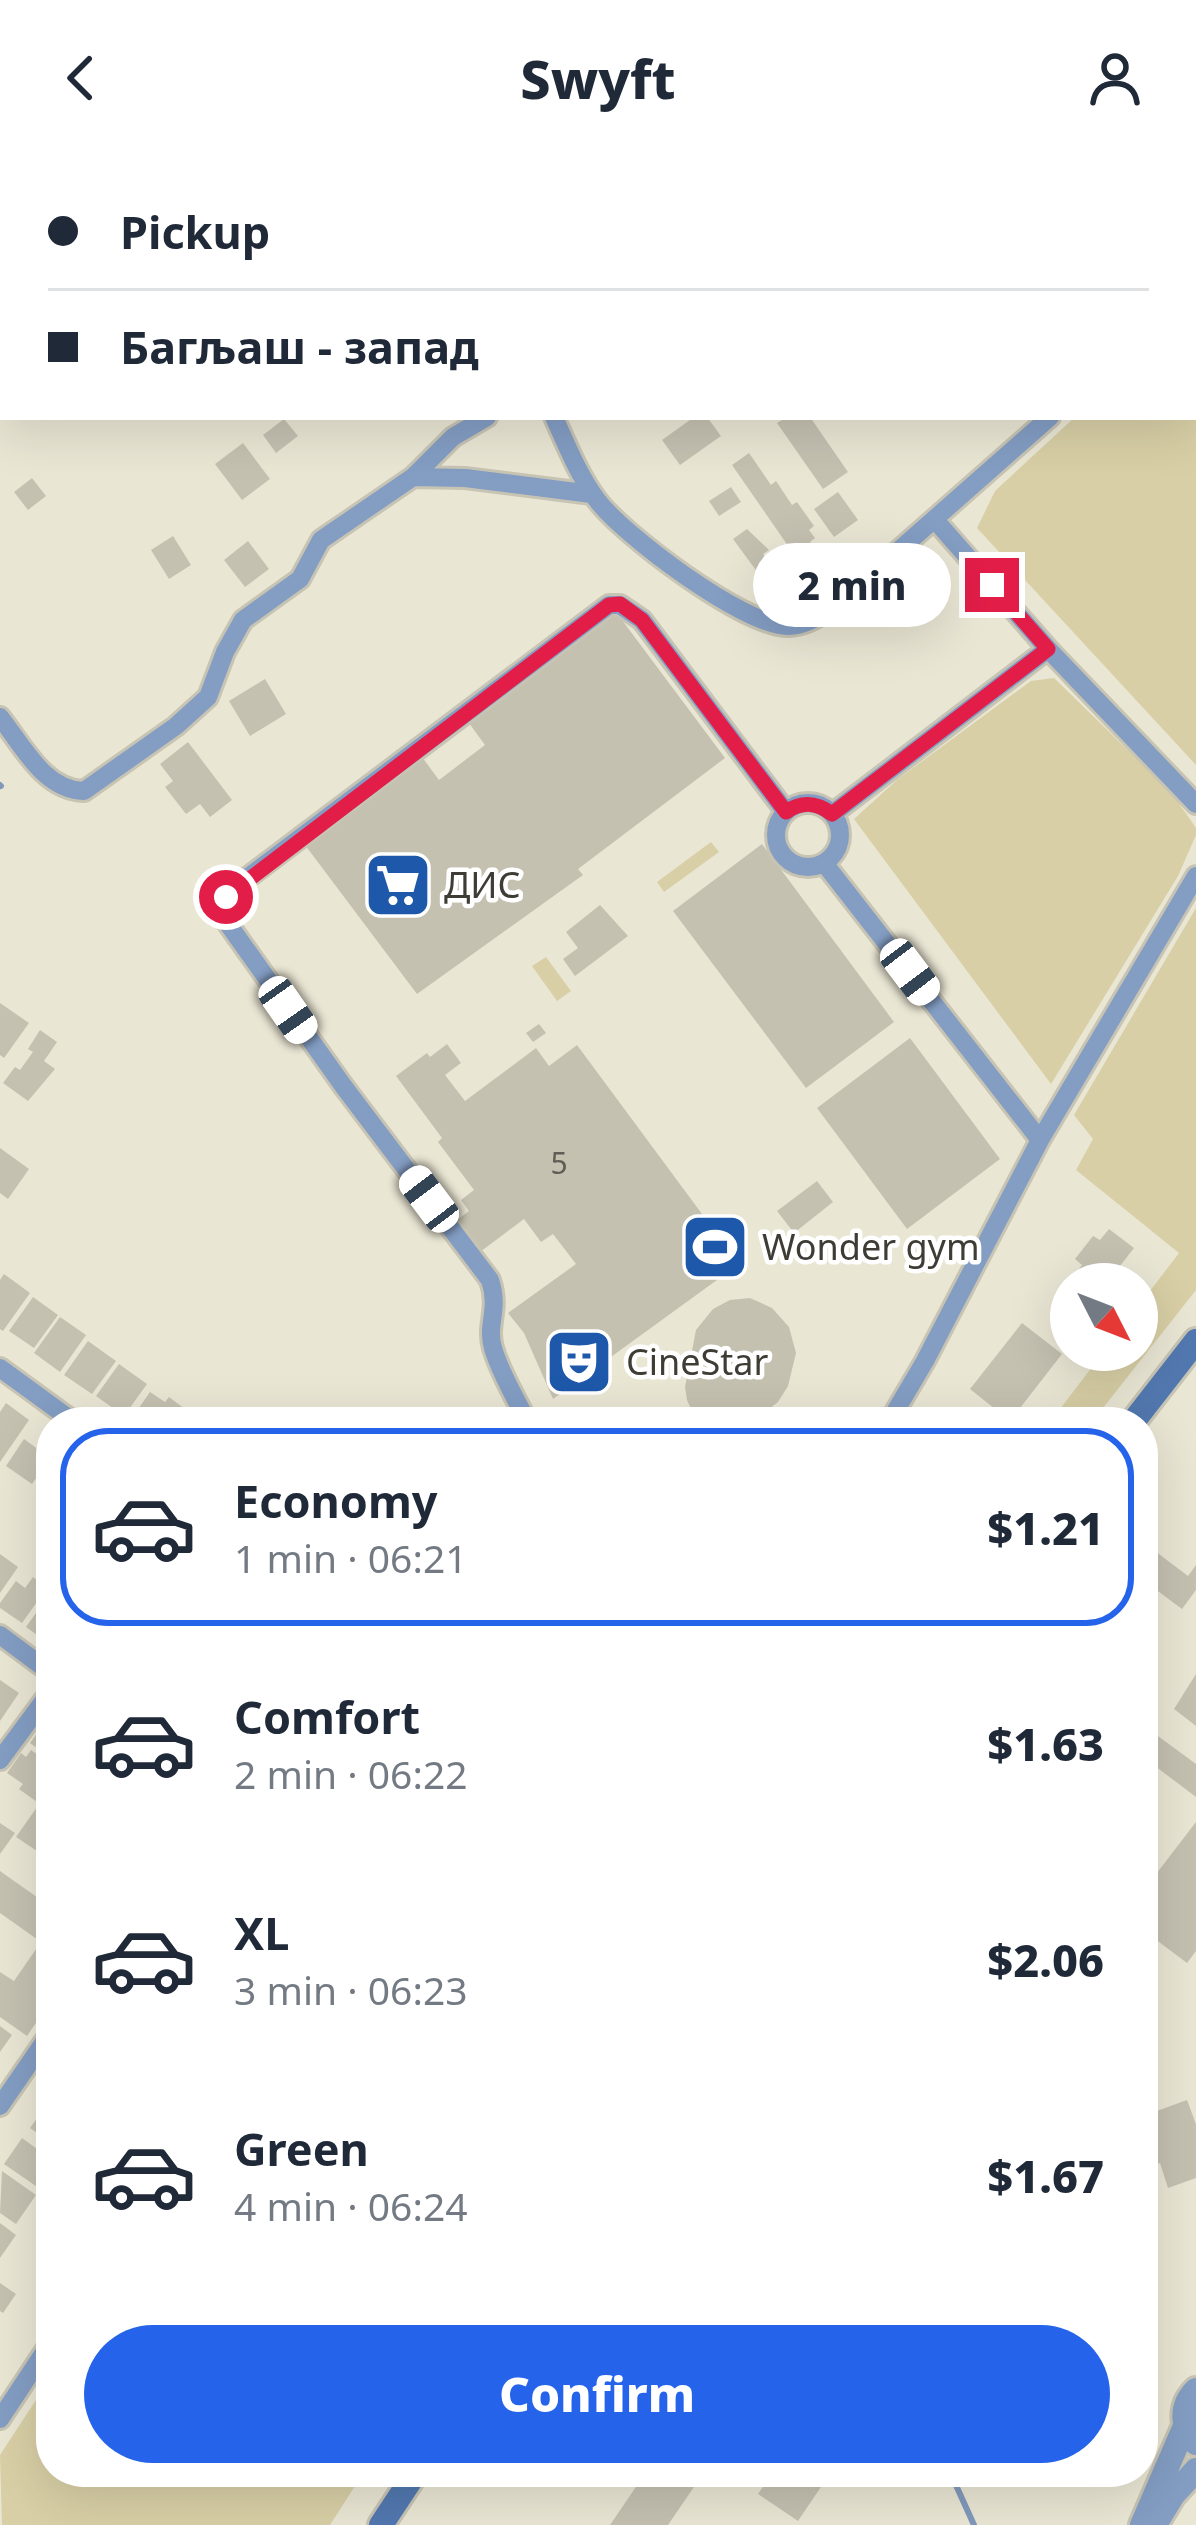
<!DOCTYPE html>
<html lang="en">
<head>
<meta charset="utf-8">
<style>
  :root { --surface:#fff; --page:#f6f6f7; --text:#1f2937; --muted:#747a83; --line:#e0e1e3; --accent:#2563eb }
  body { margin:0; font-family:"Noto Sans",sans-serif; background:var(--page); color:var(--text); height:100vh; display:flex; flex-direction:column; font-size:45px; white-space:nowrap }
  * { box-sizing:border-box; margin:0 }
  p { font-size:39px; color:var(--muted) }
  .icon { flex:none; width:66px; height:66px; fill:none; stroke:currentColor; stroke-width:2; stroke-linecap:round; stroke-linejoin:round }
  .map { position:relative; flex:1; overflow:hidden }
  .panel { position:absolute; left:36px; top:1251px; width:1122px; height:1080px; display:flex; flex-direction:column; background:var(--surface); border-radius:48px; box-shadow:0 12px 48px #0002 }
  .panel>* { flex:none }
  .top-card { position:absolute; left:0px; top:0px; width:1197px; height:264px; box-shadow:0 12px 48px #0002; display:grid; align-content:center; height:264px; padding:0 48px; background:var(--surface) }
  .needle { width:78px; rotate:132deg }
  .tools { position:absolute; left:1050px; top:1107px; display:grid; gap:24px }
  .tools a { display:grid; place-items:center; width:108px; height:108px; border-radius:50%; background:var(--surface); box-shadow:0 12px 48px #0002; font-size:60px }
  .end { position:absolute; width:54px; height:54px; margin:-27px; border:15px solid #e11d48; background:#fff; box-shadow:0 0 0 6px #fff }
  .from { border-radius:50% }
  .bubble { position:absolute; height:84px; border-radius:42px; background:var(--surface); box-shadow:0 12px 48px #0002; font-size:39px; font-weight:800; line-height:84px; text-align:center }
  .car { position:absolute; width:36px; height:72px; margin:-36px -18px; border-radius:15px; box-shadow:0 0 9px 3px #0007; background:linear-gradient(#fff 24%,#345 0 40%,#fff 0 76%,#345 0 86%,#fff 0) }
  .top-card b { display:flex; align-items:center; gap:42px; height:114px; font-size:45px }
  .top-card b+b { border-top:3px solid var(--line) }
  .top-card i { width:30px; height:30px; background:var(--text) }
  ul { padding:21px 0 0; list-style:none }
  li { display:flex; align-items:center; gap:36px; height:198px; margin:0 24px 18px; padding:0 24px; border:6px solid transparent; border-radius:48px }
  li div { flex:1 }
  li b { display:block; font-size:45px }
  li em { font-style:normal; font-weight:800 }
  li.selected { border-color:var(--accent) }
  li>.icon { width:108px; height:108px; stroke-width:1.5 }
  .primary-button { display:flex; gap:24px; margin-top:auto; padding:24px 48px }
  .primary-button a { flex:1; height:138px; border-radius:72px; background:var(--accent); color:#fff; font-size:48px; font-weight:800; line-height:138px; text-align:center }
  header { display:flex; justify-content:space-between; align-items:center; height:156px; padding:0 48px; background:var(--surface); font-size:54px; font-weight:800 }
  .map>svg:first-child { display:block }
  .green { fill:#d8cfa6 }
  .lines { fill:none; stroke-linecap:round; stroke-linejoin:round }
  .stream { stroke:#8199bb; stroke-width:6 }
  .building { fill:#c5c1b1 }
  .minor-casing { stroke:#c8c4b4; stroke-width:24 }
  .tertiary-casing { stroke:#c8c4b4; stroke-width:30 }
  .secondary-casing { stroke:#c8c4b4; stroke-width:30 }
  .minor { stroke:#839dc3; stroke-width:18 }
  .tertiary { stroke:#839dc3; stroke-width:24 }
  .secondary { stroke:#5278b0; stroke-width:24 }
  .route { stroke:#e11d48; stroke-width:15 }
  .labels { text-anchor:middle; stroke-width:9; stroke-linejoin:round; paint-order:stroke }
  .number-label { font-size:30px; fill:#605d54 }
  .poi-label { font-size:36px; fill:#3e3c35; stroke:#fff; text-anchor:start }
</style>
</head>
<body>
<header><svg class="icon" aria-label="back" viewBox="0 0 24 24"><path d="M15 5l-7 7 7 7"/></svg>Swyft<svg class="icon" aria-label="person" viewBox="0 0 24 24"><circle cx="12" cy="8" r="4"/><path d="M4 21q1-7 8-7t8 7"/></svg></header>
<div class="map">
<svg width="1196" height="2369" viewBox="0 0 1196 2369">
  <rect width="100%" height="100%" fill="#eae6d4"/>
  <path class="green" d="M 1196,150 L 1196,609 L 977,372 L 995,335 L 1075,261 L 1194,261 Z
    M 1054,522 L 1171,636 L 1196,672 L 1196,679 L 1178,720 L 1051,928 L 854,663 L 898,623 L 1031,525 Z
    M 711,686 L 719,696 L 664,736 L 657,726 Z
    M 1196,752 L 1196,1134 L 1092,1266 L 1050,1266 L 1105,1194 L 1137,1194 L 1137,1152 L 1179,1097 L 1076,1014 L 1093,983 L 1074,959 Z
    M 546,801 L 571,835 L 557,845 L 532,810 Z
    M 51,2221 L 51,2316 L 223,2316 L 230,2320 L 234,2316 L 364,2316 L 330,2369 L 2,2369 L 0,2299 Z"/>
  <g class="lines">
    <path class="stream" d="M 0,629 L 1,630
      M 950,2316 L 974,2369"/>
  </g>
  <path class="building" d="M 694,261 L 707,261 L 721,280 L 680,309 L 662,284 Z
    M 787,261 L 810,261 L 848,316 L 823,333 L 777,267 Z
    M 284,263 L 298,280 L 276,297 L 263,279 Z
    M 243,287 L 270,323 L 242,344 L 215,308 Z
    M 749,297 L 771,329 L 776,325 L 792,349 L 797,346 L 814,370 L 809,374 L 815,382 L 810,386 L 815,393 L 803,402 L 798,394 L 793,397 L 732,309 Z
    M 32,322 L 46,340 L 28,354 L 14,336 Z
    M 731,331 L 741,346 L 719,360 L 709,345 Z
    M 838,336 L 858,364 L 834,381 L 814,353 Z
    M 747,373 L 769,394 L 763,398 L 771,408 L 758,417 L 733,383 Z
    M 173,380 L 191,409 L 169,423 L 151,394 Z
    M 248,385 L 269,413 L 245,431 L 224,404 Z
    M 613,452 L 725,602 L 578,713 L 583,719 L 417,838 L 305,689 L 422,601 L 439,624 L 485,589 L 466,563 Z
    M 265,523 L 286,558 L 250,580 L 229,545 Z
    M 188,586 L 232,644 L 210,661 L 200,648 L 186,658 L 165,631 L 173,625 L 160,608 Z
    M 762,688 L 894,866 L 806,932 L 673,755 Z
    M 600,749 L 628,780 L 575,820 L 563,803 L 578,792 L 566,776 Z
    M 0,847 L 29,867 L 4,902 L 0,899 Z
    M 539,868 L 546,877 L 533,886 L 526,877 Z
    M 40,874 L 57,886 L 44,905 L 55,913 L 28,945 L 3,927 L 15,911 L 20,914 L 33,896 L 28,893 Z
    M 910,882 L 1000,1003 L 907,1073 L 817,952 Z
    M 447,888 L 461,907 L 445,919 L 465,945 L 536,892 L 549,910 L 577,889 L 739,1108 L 553,1243 L 524,1177 L 508,1157 L 576,1108 L 553,1078 L 541,1086 L 524,1063 L 480,1096 L 457,1064 L 469,1055 L 461,1044 L 474,1034 L 438,986 L 442,982 L 396,920 L 427,897 L 430,901 Z
    M 0,992 L 29,1013 L 8,1043 L 0,1037 Z
    M 817,1025 L 833,1046 L 794,1077 L 777,1055 Z
    M 1109,1073 L 1134,1092 L 1106,1128 L 1067,1128 L 1082,1109 L 1075,1103 L 1093,1080 L 1100,1084 Z
    M 4,1118 L 30,1137 L 3,1175 L 0,1173 L 0,1124 Z
    M 33,1141 L 58,1159 L 34,1192 L 9,1175 Z
    M 750,1142 L 772,1152 L 789,1171 L 796,1197 L 788,1230 L 778,1246 L 757,1262 L 739,1266 L 697,1266 L 687,1244 L 685,1231 L 696,1174 L 713,1153 L 730,1144 Z
    M 60,1161 L 86,1179 L 60,1216 L 34,1197 Z
    M 1022,1167 L 1062,1198 L 1010,1265 L 970,1233 Z
    M 88,1185 L 116,1205 L 92,1238 L 64,1219 Z
    M 119,1208 L 147,1228 L 124,1260 L 96,1240 Z
    M 150,1236 L 165,1246 L 169,1241 L 185,1253 L 176,1266 L 129,1266 Z
    M 6,1247 L 29,1264 L 0,1306 L 0,1256 Z
    M 24,1283 L 50,1302 L 32,1328 L 6,1310 Z
    M 1143,1386 L 1188,1420 L 1196,1409 L 1196,1434 L 1182,1453 L 1143,1424 Z
    M 0,1398 L 18,1411 L 0,1437 Z
    M 33,1421 L 47,1432 L 22,1467 L 0,1452 L 0,1447 L 16,1425 L 25,1432 Z
    M 51,1436 L 51,1489 L 26,1471 Z
    M 1196,1518 L 1196,1570 L 1174,1553 Z
    M 0,1524 L 19,1537 L 0,1565 Z
    M 51,1558 L 51,1602 L 30,1587 Z
    M 1143,1569 L 1196,1608 L 1196,1641 L 1143,1601 Z
    M 31,1594 L 51,1608 L 51,1635 L 45,1644 L 40,1640 L 37,1646 L 19,1633 L 23,1628 L 7,1617 L 21,1597 L 26,1601 Z
    M 42,1644 L 51,1651 L 51,1682 L 40,1697 L 16,1681 Z
    M 1196,1666 L 1196,1795 L 1187,1807 L 1143,1774 L 1143,1735 Z
    M 0,1667 L 15,1677 L 0,1698 Z
    M 0,1715 L 51,1751 L 43,1762 L 51,1768 L 51,1845 L 27,1880 L 0,1861 L 0,1816 L 14,1825 L 41,1786 L 0,1757 Z
    M 0,1870 L 12,1879 L 0,1896 Z
    M 51,1942 L 51,1987 L 30,1972 Z
    M 1187,1944 L 1196,1968 L 1196,2022 L 1168,2032 L 1160,2007 L 1143,2013 L 1143,1960 Z
    M 22,1982 L 51,2003 L 51,2024 L 43,2035 L 4,2008 Z
    M 2,2015 L 36,2039 L 16,2068 L 0,2057 Z
    M 0,2067 L 16,2079 L 0,2102 Z
    M 0,2127 L 16,2138 L 3,2157 L 0,2155 Z
    M 646,2316 L 685,2316 L 698,2325 L 668,2369 L 610,2369 Z
    M 773,2316 L 831,2316 L 798,2365 L 758,2338 Z"/>
  <g class="lines">
    <g class="minor-casing">
      <path id="minor" d="M 675,3 L 677,0
        M 1194,130 L 1196,128
        M 554,261 C 566,288 579,320 597,344 C 623,379 744,470 788,470 C 807,470 822,458 838,448 L 1050,261
        M 413,321 L 465,322 L 592,338
        M 936,365 L 1048,493 L 1196,648
        M 0,561 C 23,590 44,634 84,635 L 176,570 L 208,541 L 225,496 L 243,464 L 300,423 L 321,384 L 413,321 L 453,281 L 487,261
        M776 679a32 32 0 1 1 64 0a32 32 0 1 1-64 0Z
        M 832,658 L 1048,493
        M 824,707 L 1040,984
        M 0,1212 L 74,1266
        M 527,1266 C 516,1242 500,1217 493,1192 C 486,1168 500,1154 490,1124 L 344,931 L 226,765 L 223,749 L 235,731 L 609,449 L 620,449 L 642,464 L 786,656
        M 889,1266 L 925,1205 L 1040,984 L 1196,720
        M 0,1479 L 51,1517
        M 0,1604 L 51,1535
        M 0,1950 L 51,1876
        M 0,2263 L 51,2186"/>
    </g>
    <g class="tertiary-casing">
      <path id="tertiary" d="M 1196,2234 C 1180,2250 1181,2271 1196,2287
        M 1156,2367 L 1173,2339 L 1196,2314
        M 1142,2369 L 1185,2270"/>
    </g>
    <g class="secondary-casing">
      <path id="secondary" d="M 1133,1266 L 1196,1185
        M 381,2369 L 416,2316"/>
    </g>
    <use href="#minor" class="minor"/>
    <use href="#tertiary" class="tertiary"/>
    <use href="#secondary" class="secondary"/>
  </g>
  <g class="lines">
    <path class="route" d="M 226,741 L 609,449 L 620,448 L 642,464 L 786,656 C 802,645 816,646 832,658 L 1048,493 L 992,429"/>
  </g>
  <defs>
    <g id="supermarket-square" transform="scale(3.45)"><rect x="-9" y="-9" width="18" height="18" rx="4" fill="#1e58aa" stroke="#fff"/><path d="M-6-5.5h2.5l.6 2H6L4.5 2H-2.5L-4.4-4H-6ZM-1.5 3.2a1.3 1.3 0 1 0 .1 0ZM3 3.2a1.3 1.3 0 1 0 .1 0Z" fill="#fff"/></g>
    <g id="stadium-square" transform="scale(3.45)"><rect x="-9" y="-9" width="18" height="18" rx="4" fill="#1e58aa" stroke="#fff"/><path d="M0-5a6.5 5 0 1 0 0 10a6.5 5 0 1 0 0-10ZM-3.5-1.8h7v3.6h-7Z" fill="#fff"/></g>
    <g id="theatre-square" transform="scale(3.45)"><rect x="-9" y="-9" width="18" height="18" rx="4" fill="#1e58aa" stroke="#fff"/><path d="M-5-5.5Q0-4 5-5.5V0Q5 5 0 6Q-5 5-5 0ZM-3.3-2.5H-1v1.5H-3.3ZM1-2.5H3.3v1.5H1ZM-2.8 1Q0 5.5 2.8 1Z" fill="#fff"/></g>
  </defs>
  <g fill-rule="evenodd">
    <use href="#supermarket-square" x="398" y="729"/>
    <use href="#stadium-square" x="715" y="1091"/>
    <use href="#theatre-square" x="579" y="1206"/>
  </g>
  <g class="labels">
    <g class="number-label">
      <text x="559" y="1018">5</text>
    </g>
    <g class="poi-label">
      <text x="444" y="742">ДИС</text>
      <text x="762" y="1104">Wonder gym</text>
      <text x="626" y="1219">CineStar</text>
    </g>
  </g>
</svg>
<div class="tools">
<a><svg class="needle" viewBox="-14 -14 28 28"><path d="M0-13l5 13h-10z" fill="#e53935"/><path d="M0 13l5-13h-10z" fill="#747a83"/></svg></a>
</div>
<i class="end from" style="left:226px;top:741px"></i>
<i class="end" style="left:992px;top:429px"></i>
<div class="bubble" style="left:753px;top:387px;width:198px">2 min</div>
<i class="car" style="left:910px;top:816px;rotate:143deg"></i>
<i class="car" style="left:288px;top:854px;rotate:145deg"></i>
<i class="car" style="left:429px;top:1043px;rotate:323deg"></i>
<div class="top-card">
<b><i class="from"></i>Pickup</b>
<b><i></i>Багљаш - запад</b>
</div>
<section class="panel">
<ul>
<li class="selected"><svg class="icon" aria-label="car" viewBox="0 0 24 24"><path d="M5 17H2v-5l4-1 3-4h7l3 4 3 1v5h-3M9 17h6M6 11h13"/><circle cx="7" cy="17" r="2"/><circle cx="17" cy="17" r="2"/></svg><div><b>Economy</b><p>1 min · 06:21</p></div><em>$1.21</em></li>
<li><svg class="icon" aria-label="car" viewBox="0 0 24 24"><path d="M5 17H2v-5l4-1 3-4h7l3 4 3 1v5h-3M9 17h6M6 11h13"/><circle cx="7" cy="17" r="2"/><circle cx="17" cy="17" r="2"/></svg><div><b>Comfort</b><p>2 min · 06:22</p></div><em>$1.63</em></li>
<li><svg class="icon" aria-label="car" viewBox="0 0 24 24"><path d="M5 17H2v-5l4-1 3-4h7l3 4 3 1v5h-3M9 17h6M6 11h13"/><circle cx="7" cy="17" r="2"/><circle cx="17" cy="17" r="2"/></svg><div><b>XL</b><p>3 min · 06:23</p></div><em>$2.06</em></li>
<li><svg class="icon" aria-label="car" viewBox="0 0 24 24"><path d="M5 17H2v-5l4-1 3-4h7l3 4 3 1v5h-3M9 17h6M6 11h13"/><circle cx="7" cy="17" r="2"/><circle cx="17" cy="17" r="2"/></svg><div><b>Green</b><p>4 min · 06:24</p></div><em>$1.67</em></li>
</ul>
<div class="primary-button"><a>Confirm</a></div>
</section>
</div>
</body>
</html>
